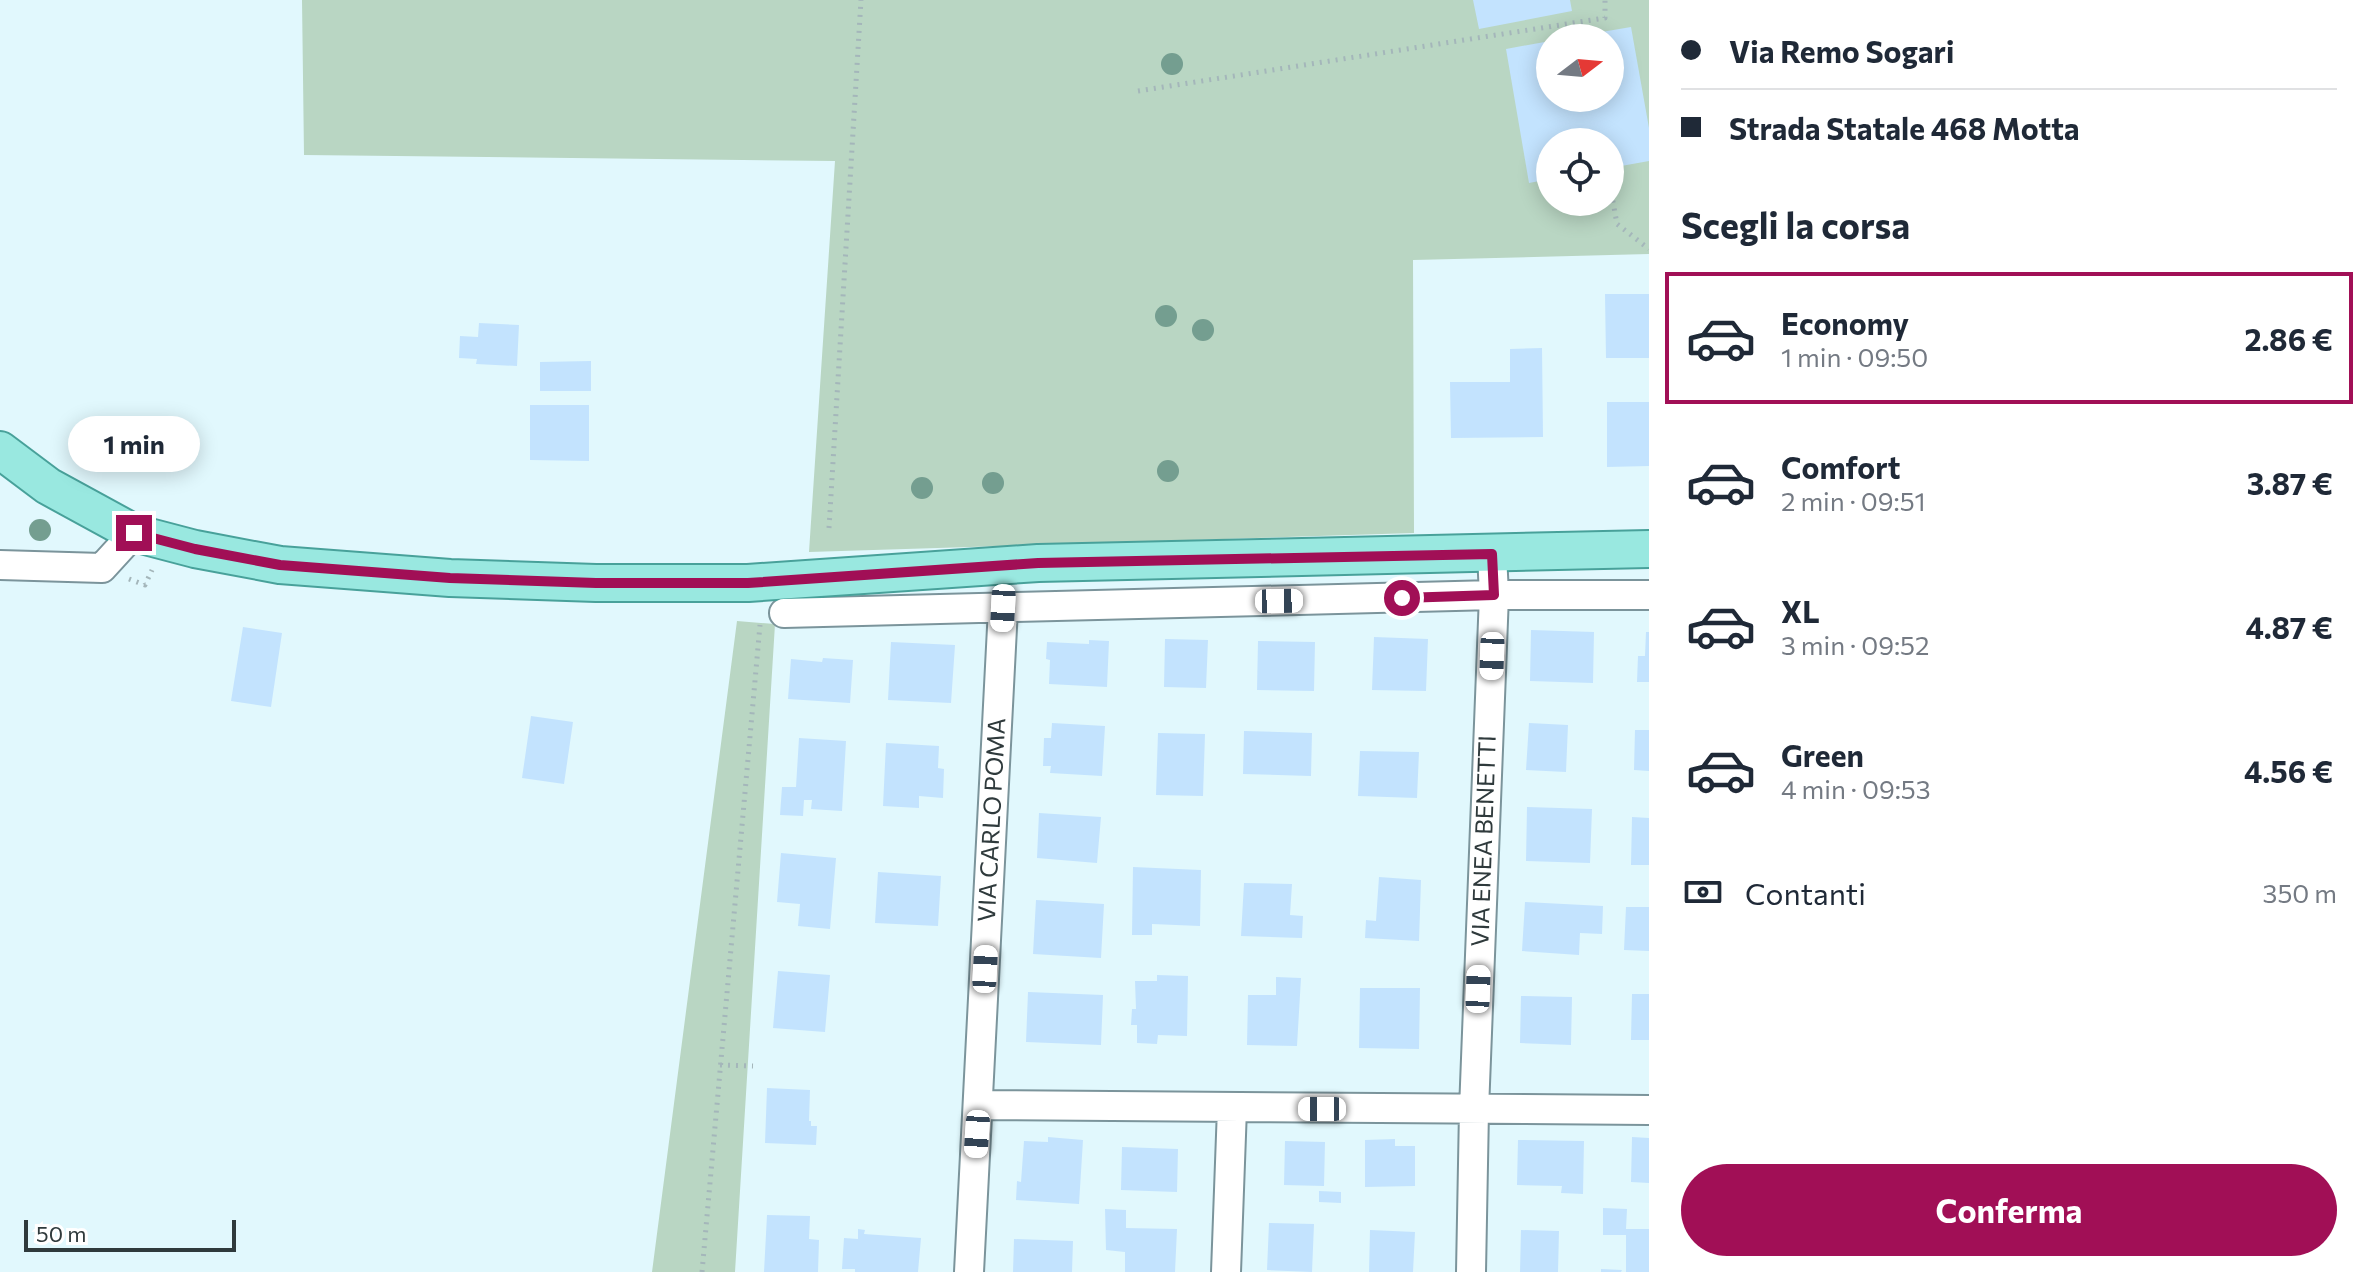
<!DOCTYPE html>
<html lang="it">
<head>
<meta charset="utf-8">
<style>
  :root { --surface:#fff; --page:#f6f6f7; --text:#1f2937; --muted:#747a83; --line:#e0e1e3; --accent:#a10f56 }
  body { margin:0; font-family:Commissioner,sans-serif; background:var(--page); color:var(--text); height:100vh; display:flex; flex-direction:column; font-size:30px; white-space:nowrap }
  * { box-sizing:border-box; margin:0 }
  p { font-size:26px; color:var(--muted) }
  .icon { flex:none; width:44px; height:44px; fill:none; stroke:currentColor; stroke-width:2; stroke-linecap:round; stroke-linejoin:round }
  .map { position:relative; flex:1; overflow:hidden }
  .details { display:flex; flex-direction:column; background:var(--surface); width:720px }
  .details>* { flex:none }
  .guide { display:grid; align-content:center; height:176px; padding:0 32px; background:var(--surface) }
  .needle { width:52px; rotate:74deg }
  .buttons { position:absolute; left:1536px; top:24px; display:grid; gap:16px }
  .buttons a { display:grid; place-items:center; width:88px; height:88px; border-radius:50%; background:var(--surface); box-shadow:0 4px 20px #0003; font-size:40px }
  .scale { position:absolute; left:24px; bottom:20px; width:212px; box-sizing:border-box; padding-left:8px; border:4px solid #2f3a3c; border-top:0; font-size:22px; line-height:28px; white-space:nowrap; color:#2f3a3c; -webkit-text-stroke:6px #fff; paint-order:stroke }
  .end { position:absolute; width:36px; height:36px; margin:-18px; border:10px solid #a10f56; background:#fff; box-shadow:0 0 0 4px #fff }
  .from { border-radius:50% }
  .bubble { position:absolute; height:56px; border-radius:28px; background:var(--surface); box-shadow:0 4px 20px #0003; font-size:26px; font-weight:700; line-height:56px; text-align:center }
  .car { position:absolute; width:24px; height:48px; margin:-24px -12px; border-radius:10px; box-shadow:0 0 6px 2px #0007; background:linear-gradient(#fff 24%,#345 0 40%,#fff 0 76%,#345 0 86%,#fff 0) }
  .guide b { display:flex; align-items:center; gap:28px; height:76px; font-size:30px }
  .guide b+b { border-top:2px solid var(--line) }
  .guide i { width:20px; height:20px; background:var(--text) }
  ul { padding:0; list-style:none }
  li { display:flex; align-items:center; gap:24px; height:132px; margin:0 16px 12px; padding:0 16px; border:4px solid transparent; border-radius:0px }
  li div { flex:1 }
  li b { display:block; font-size:30px }
  li em { font-style:normal; font-weight:700 }
  li.active { border-color:var(--accent) }
  li>.icon { width:72px; height:72px; stroke-width:1.5 }
  h2 { padding:0 32px; font-size:36px; line-height:96px }
  .pay { display:flex; align-items:center; gap:20px; height:88px; padding:0 32px; font-size:30px }
  .pay p { margin-inline-start:auto }
  .action { display:flex; gap:16px; margin-top:auto; padding:16px 32px }
  .action a { flex:1; height:92px; border-radius:48px; background:var(--accent); color:#fff; font-size:32px; font-weight:700; line-height:92px; text-align:center }
  main { display:flex; flex:1; min-height:0 }
  .map>svg:first-child { display:block }
  .green { fill:#b9d6c3; fill-rule:evenodd }
  .building { fill:#c3e3fe }
  .lines { fill:none; stroke-linecap:round; stroke-linejoin:round }
  .minor-casing { stroke:#7b949b; stroke-width:32 }
  .major-casing { stroke:#48a19a; stroke-width:40 }
  .path { stroke:#a4b6ba; stroke-width:5; stroke-dasharray:2 6; stroke-linecap:butt }
  .minor { stroke:#fff; stroke-width:28 }
  .major { stroke:#99e8e0; stroke-width:36 }
  .tree { fill:#749e90 }
  .route { stroke:#a10f56; stroke-width:10 }
  .labels { text-anchor:middle; stroke-width:7; stroke-linejoin:round; paint-order:stroke }
  .street-label { font-size:24px; fill:#2f3a3c; stroke:#fff }
</style>
</head>
<body>
<main>
<div class="map">
<svg width="1649" height="1272" viewBox="0 0 1649 1272">
  <rect width="100%" height="100%" fill="#e1f8fd"/>
  <path class="green" d="M 302,0 L 1649,0 L 1649,254 L 1413,260 L 1414,533 L 809,552 L 835,161 L 304,155 ZM 1550,38 L 1610,38 L 1610,98 L 1550,98 ZM 1550,142 L 1610,142 L 1610,202 L 1550,202 Z
    M 737,621 L 775,624 L 735,1272 L 652,1272 Z"/>
  <path class="building" d="M 1473,0 L 1570,0 L 1572,11 L 1479,29 Z
    M 1631,27 L 1649,128 L 1649,161 L 1610,168 L 1610,142 L 1550,142 L 1550,179 L 1529,183 L 1506,49 L 1550,41 L 1550,98 L 1610,98 L 1610,38 L 1578,36 Z
    M 1605,294 L 1649,294 L 1649,358 L 1606,358 Z
    M 479,323 L 519,325 L 517,366 L 476,364 L 477,359 L 459,358 L 460,336 L 478,337 Z
    M 1542,348 L 1543,437 L 1451,438 L 1450,382 L 1510,382 L 1510,349 Z
    M 591,361 L 591,391 L 540,391 L 540,362 Z
    M 1607,402 L 1649,402 L 1649,466 L 1607,467 Z
    M 530,405 L 589,405 L 589,461 L 530,460 Z
    M 243,627 L 282,633 L 271,707 L 231,701 Z
    M 1531,630 L 1594,632 L 1593,683 L 1530,681 Z
    M 1646,632 L 1649,632 L 1649,682 L 1637,682 L 1638,656 L 1645,656 Z
    M 1374,637 L 1428,639 L 1426,691 L 1372,690 Z
    M 1165,639 L 1208,640 L 1206,688 L 1164,687 Z
    M 1089,640 L 1109,641 L 1107,687 L 1049,684 L 1050,660 L 1046,659 L 1047,642 L 1089,644 Z
    M 1258,641 L 1315,642 L 1314,691 L 1257,690 Z
    M 891,642 L 955,645 L 951,703 L 888,700 Z
    M 823,658 L 853,660 L 850,703 L 788,699 L 791,659 L 822,662 Z
    M 531,716 L 573,722 L 564,784 L 522,778 Z
    M 1052,723 L 1105,726 L 1102,776 L 1050,773 L 1051,766 L 1043,766 L 1044,738 L 1051,738 Z
    M 1529,723 L 1568,725 L 1566,772 L 1526,770 Z
    M 1635,730 L 1649,730 L 1649,771 L 1634,770 Z
    M 1244,731 L 1312,733 L 1311,776 L 1243,774 Z
    M 1158,733 L 1205,734 L 1203,796 L 1156,795 Z
    M 799,738 L 846,741 L 842,811 L 811,809 L 812,800 L 804,800 L 803,816 L 780,815 L 782,787 L 796,787 Z
    M 886,743 L 939,746 L 938,768 L 944,769 L 943,798 L 919,796 L 919,808 L 883,806 Z
    M 1360,751 L 1419,752 L 1417,798 L 1358,796 Z
    M 1527,807 L 1592,809 L 1590,863 L 1526,861 Z
    M 1039,813 L 1101,817 L 1097,863 L 1037,858 Z
    M 1632,817 L 1649,818 L 1649,865 L 1631,865 Z
    M 781,853 L 836,858 L 830,929 L 798,926 L 800,904 L 777,902 Z
    M 1133,867 L 1201,870 L 1200,926 L 1152,924 L 1152,935 L 1132,935 Z
    M 878,872 L 941,876 L 938,926 L 875,923 Z
    M 1379,877 L 1421,880 L 1419,941 L 1365,938 L 1366,920 L 1376,921 Z
    M 1244,883 L 1292,884 L 1290,915 L 1303,916 L 1302,938 L 1241,936 Z
    M 1036,900 L 1104,904 L 1101,958 L 1033,954 Z
    M 1525,902 L 1603,906 L 1602,934 L 1580,933 L 1579,955 L 1522,951 Z
    M 1626,907 L 1649,907 L 1649,951 L 1624,950 Z
    M 778,971 L 830,975 L 825,1032 L 773,1028 Z
    M 1157,975 L 1188,976 L 1187,1036 L 1158,1035 L 1157,1044 L 1137,1043 L 1137,1025 L 1131,1025 L 1132,1009 L 1136,1009 L 1135,981 L 1157,981 Z
    M 1276,977 L 1301,978 L 1297,1046 L 1247,1045 L 1248,995 L 1276,995 Z
    M 1360,988 L 1420,988 L 1419,1049 L 1359,1048 Z
    M 1028,992 L 1103,995 L 1101,1045 L 1026,1042 Z
    M 1632,994 L 1649,994 L 1649,1040 L 1631,1040 Z
    M 1521,996 L 1572,997 L 1571,1045 L 1520,1043 Z
    M 767,1088 L 810,1090 L 809,1121 L 811,1121 L 811,1126 L 817,1126 L 816,1145 L 765,1143 Z
    M 1048,1137 L 1083,1140 L 1079,1204 L 1016,1200 L 1017,1181 L 1021,1182 L 1024,1141 L 1048,1142 Z
    M 1632,1137 L 1649,1138 L 1649,1183 L 1631,1182 Z
    M 1395,1139 L 1395,1146 L 1415,1146 L 1415,1186 L 1365,1187 L 1365,1140 Z
    M 1518,1140 L 1584,1141 L 1583,1194 L 1561,1193 L 1562,1186 L 1517,1185 Z
    M 1285,1141 L 1325,1142 L 1324,1186 L 1284,1185 Z
    M 1122,1147 L 1178,1149 L 1177,1192 L 1121,1190 Z
    M 1319,1191 L 1341,1192 L 1341,1203 L 1319,1202 Z
    M 1603,1208 L 1627,1209 L 1626,1229 L 1649,1229 L 1649,1272 L 1626,1272 L 1626,1235 L 1603,1235 Z
    M 1105,1209 L 1126,1210 L 1126,1228 L 1177,1229 L 1175,1272 L 1125,1272 L 1125,1252 L 1106,1250 Z
    M 767,1215 L 810,1216 L 809,1239 L 819,1240 L 818,1272 L 764,1272 Z
    M 1269,1223 L 1314,1224 L 1312,1272 L 1267,1270 Z
    M 858,1229 L 865,1230 L 864,1234 L 921,1238 L 918,1272 L 855,1272 L 855,1269 L 842,1269 L 844,1238 L 858,1239 Z
    M 1370,1230 L 1415,1232 L 1413,1272 L 1369,1272 Z
    M 1521,1230 L 1559,1231 L 1558,1272 L 1520,1272 Z
    M 1014,1239 L 1073,1241 L 1072,1272 L 1013,1272 Z
    M 1601,1269 L 1622,1270 L 1621,1272 L 1601,1272 Z"/>
  <g class="lines">
    <g class="minor-casing">
      <path id="minor" d="M 0,565 L 102,568 L 134,533
        M 784,613 L 1494,595 L 1649,595
        M 978,1105 L 1649,1110
        M 969,1272 L 1003,608
        M 1226,1272 L 1232,1108
        M 1471,1272 L 1474,1110 L 1494,595 L 1492,554"/>
    </g>
    <g class="major-casing">
      <path id="major" d="M 0,450 L 48,486 L 134,533 L 195,549 L 280,565 L 450,578 L 596,583 L 748,583 L 1038,563 L 1649,549"/>
    </g>
    <path class="path" d="M 1138,91 L 1605,18 L 1605,0
      M 1610,185 L 1617,224 L 1649,249
      M 829,528 L 861,0
      M 129,579 L 145,585 L 152,570
      M 720,1065 L 753,1066
      M 702,1272 L 760,625"/>
    <use href="#minor" class="minor"/>
    <use href="#major" class="major"/>
  </g>
  <g class="tree">
    <circle cx="1172" cy="64" r="11"/>
    <circle cx="1166" cy="316" r="11"/>
    <circle cx="1203" cy="330" r="11"/>
    <circle cx="1168" cy="471" r="11"/>
    <circle cx="993" cy="483" r="11"/>
    <circle cx="922" cy="488" r="11"/>
    <circle cx="40" cy="530" r="11"/>
  </g>
  <g class="lines">
    <path class="route" d="M 134,533 L 195,549 L 280,565 L 450,578 L 596,583 L 748,583 L 1038,563 L 1492,554 L 1494,595 L 1402,598"/>
  </g>
  <g class="labels">
    <g class="street-label">
      <text transform="translate(992 820) rotate(-87)" y="8">VIA CARLO POMA</text>
      <text transform="translate(1484 841) rotate(-88)" y="8">VIA ENEA BENETTI</text>
    </g>
  </g>
</svg>
<div class="buttons">
<a><svg class="needle" viewBox="-14 -14 28 28"><path d="M0-13l5 13h-10z" fill="#e53935"/><path d="M0 13l5-13h-10z" fill="#747a83"/></svg></a>
<a><svg class="icon" aria-label="locate" viewBox="0 0 24 24"><circle cx="12" cy="12" r="6"/><path d="M12 2v4M12 18v4M2 12h4M18 12h4"/></svg></a>
</div>
<div class="scale">50 m</div>
<i class="end from" style="left:1402px;top:598px"></i>
<i class="end" style="left:134px;top:533px"></i>
<div class="bubble" style="left:68px;top:416px;width:132px">1 min</div>
<i class="car" style="left:1279px;top:601px;rotate:89deg"></i>
<i class="car" style="left:1003px;top:608px;rotate:183deg"></i>
<i class="car" style="left:1492px;top:656px;rotate:182deg"></i>
<i class="car" style="left:985px;top:969px;rotate:3deg"></i>
<i class="car" style="left:1478px;top:989px;rotate:2deg"></i>
<i class="car" style="left:1322px;top:1109px;rotate:270deg"></i>
<i class="car" style="left:977px;top:1134px;rotate:184deg"></i>
</div>
<section class="details">
<div class="guide">
<b><i class="from"></i>Via Remo Sogari</b>
<b><i></i>Strada Statale 468 Motta</b>
</div>
<h2>Scegli la corsa</h2>
<ul>
<li class="active"><svg class="icon" aria-label="car" viewBox="0 0 24 24"><path d="M5 17H2v-5l4-1 3-4h7l3 4 3 1v5h-3M9 17h6M6 11h13"/><circle cx="7" cy="17" r="2"/><circle cx="17" cy="17" r="2"/></svg><div><b>Economy</b><p>1 min · 09:50</p></div><em>2.86 €</em></li>
<li><svg class="icon" aria-label="car" viewBox="0 0 24 24"><path d="M5 17H2v-5l4-1 3-4h7l3 4 3 1v5h-3M9 17h6M6 11h13"/><circle cx="7" cy="17" r="2"/><circle cx="17" cy="17" r="2"/></svg><div><b>Comfort</b><p>2 min · 09:51</p></div><em>3.87 €</em></li>
<li><svg class="icon" aria-label="car" viewBox="0 0 24 24"><path d="M5 17H2v-5l4-1 3-4h7l3 4 3 1v5h-3M9 17h6M6 11h13"/><circle cx="7" cy="17" r="2"/><circle cx="17" cy="17" r="2"/></svg><div><b>XL</b><p>3 min · 09:52</p></div><em>4.87 €</em></li>
<li><svg class="icon" aria-label="car" viewBox="0 0 24 24"><path d="M5 17H2v-5l4-1 3-4h7l3 4 3 1v5h-3M9 17h6M6 11h13"/><circle cx="7" cy="17" r="2"/><circle cx="17" cy="17" r="2"/></svg><div><b>Green</b><p>4 min · 09:53</p></div><em>4.56 €</em></li>
</ul>
<div class="pay"><svg class="icon" aria-label="cash" viewBox="0 0 24 24"><path d="M3 7h18v10H3z"/><circle cx="12" cy="12" r="2"/></svg>Contanti<p>350 m</p></div>
<div class="action"><a>Conferma</a></div>
</section>
</main>
</body>
</html>
